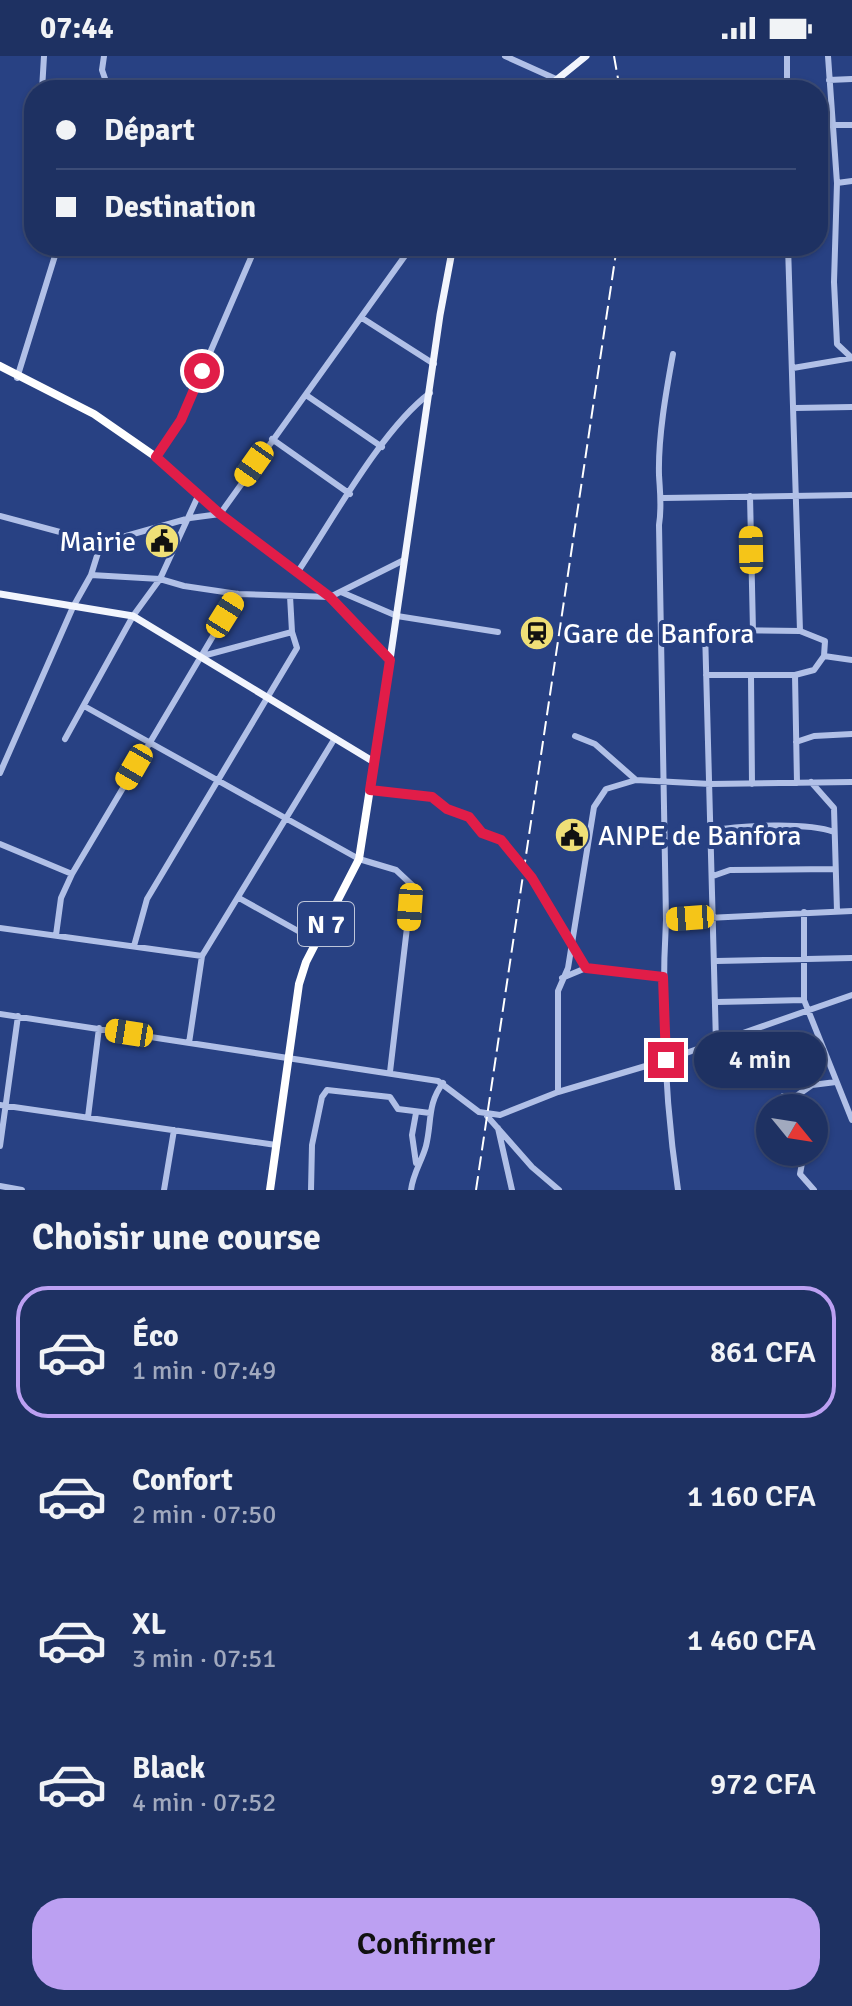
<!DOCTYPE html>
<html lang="fr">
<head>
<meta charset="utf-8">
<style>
  :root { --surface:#1e3162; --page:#2b3d6b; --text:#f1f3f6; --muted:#a1a9be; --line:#3c4c77; --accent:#bca0f2 }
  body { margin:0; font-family:Signika,sans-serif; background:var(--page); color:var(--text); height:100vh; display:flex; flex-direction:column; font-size:30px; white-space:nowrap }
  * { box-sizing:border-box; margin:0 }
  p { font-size:26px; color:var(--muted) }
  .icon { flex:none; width:44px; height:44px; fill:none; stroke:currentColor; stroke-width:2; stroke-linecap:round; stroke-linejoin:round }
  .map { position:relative; height:1134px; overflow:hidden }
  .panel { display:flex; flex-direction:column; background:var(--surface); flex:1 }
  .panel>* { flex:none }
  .top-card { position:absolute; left:24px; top:24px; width:804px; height:176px; border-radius:32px; box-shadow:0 2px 6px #0004,0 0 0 2px var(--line); display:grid; align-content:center; height:176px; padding:0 32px; background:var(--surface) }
  .needle { width:52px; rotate:120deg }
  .buttons { position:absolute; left:756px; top:1038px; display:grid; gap:16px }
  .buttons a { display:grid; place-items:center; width:72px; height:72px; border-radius:50%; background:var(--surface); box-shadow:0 2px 6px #0004,0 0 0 2px var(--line); font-size:40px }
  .end { position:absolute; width:36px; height:36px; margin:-18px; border:10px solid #e11d48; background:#fff; box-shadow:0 0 0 4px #fff }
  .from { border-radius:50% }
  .bubble { position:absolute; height:56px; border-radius:28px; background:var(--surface); box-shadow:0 2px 6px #0004,0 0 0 2px var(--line); font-size:26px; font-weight:600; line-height:56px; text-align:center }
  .car { position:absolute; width:24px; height:48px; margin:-24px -12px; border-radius:10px; box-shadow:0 0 6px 2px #0007; background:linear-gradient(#f5c518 24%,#345 0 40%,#f5c518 0 76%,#345 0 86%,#f5c518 0) }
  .top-card b { display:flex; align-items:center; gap:28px; height:76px; font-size:30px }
  .top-card b+b { border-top:2px solid var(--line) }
  .top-card i { width:20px; height:20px; background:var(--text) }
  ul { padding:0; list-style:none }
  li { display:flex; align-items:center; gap:24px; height:132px; margin:0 16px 12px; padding:0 16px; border:4px solid transparent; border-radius:32px }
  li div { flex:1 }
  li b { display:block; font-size:30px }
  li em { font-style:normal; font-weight:600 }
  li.on { border-color:var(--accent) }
  li>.icon { width:72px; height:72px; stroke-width:1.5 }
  h2 { padding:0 32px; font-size:36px; line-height:96px }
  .primary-button { display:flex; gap:16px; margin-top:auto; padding:16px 32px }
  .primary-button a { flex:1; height:92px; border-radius:32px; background:var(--accent); color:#111; font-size:32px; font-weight:600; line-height:92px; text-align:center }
  .status { display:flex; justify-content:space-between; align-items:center; height:56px; padding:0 40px; background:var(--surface); direction:ltr }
  .status svg { height:22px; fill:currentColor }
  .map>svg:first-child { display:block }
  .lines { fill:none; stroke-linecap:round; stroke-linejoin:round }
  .minor { stroke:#b1c0e7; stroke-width:6 }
  .major { stroke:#f2f5fd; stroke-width:7 }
  .highway { stroke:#fff; stroke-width:8 }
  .rail { stroke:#fff; stroke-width:2; stroke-dasharray:14 6; stroke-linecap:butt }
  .route { stroke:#e11d48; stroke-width:10 }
  .labels { text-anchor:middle; stroke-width:8; stroke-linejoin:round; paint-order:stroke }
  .shield { fill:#284183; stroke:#bec6da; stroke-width:2 }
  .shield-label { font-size:26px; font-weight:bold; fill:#fff }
  .poi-label { font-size:28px; fill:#fff; stroke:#284183; text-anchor:start }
</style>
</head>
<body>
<div class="status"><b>07:44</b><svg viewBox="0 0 49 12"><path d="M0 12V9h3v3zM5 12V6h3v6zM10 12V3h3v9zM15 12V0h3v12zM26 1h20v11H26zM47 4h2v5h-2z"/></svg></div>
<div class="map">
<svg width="852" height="1134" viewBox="0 0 852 1134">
  <rect width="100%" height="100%" fill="#284183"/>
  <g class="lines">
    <path class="minor" d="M 104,0 L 102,14 L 109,34
      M 505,0 L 556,23
      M 787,0 L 787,34
      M 828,0 L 837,127 L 852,125
      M 829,24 L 852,23
      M 42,34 L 44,0
      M 336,34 L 340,28 L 350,34
      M 818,69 L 852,69
      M 837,127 L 834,226 L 837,288 L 852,302
      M 97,190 L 136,195 L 149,190
      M 788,190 L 800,575
      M 362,262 L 434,308
      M 673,298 C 666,336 658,381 659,419 C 660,437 662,451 659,469 L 666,864 C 661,954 665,1045 678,1134
      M 793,312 L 852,302
      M 17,322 L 58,190
      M 306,339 L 382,391
      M 795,352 L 852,351
      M 272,383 L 350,438
      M 156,401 L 181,364 L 256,190
      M 750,440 L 753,575
      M 663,442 L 852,439
      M 0,460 L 101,487 L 190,462 L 220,458 L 412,190
      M 299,514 C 333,463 382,373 430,337
      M 91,519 L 160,523 L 184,530 L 238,538 L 330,541 L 404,504
      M 341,536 L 397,560 L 498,576
      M 199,601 L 292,576
      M 706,619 L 795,619 L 797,727
      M 795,619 L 814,614 L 824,600
      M 751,620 L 752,728
      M 84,650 L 359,803 L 396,814 L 412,829 L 390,1016
      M 575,680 L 595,688 L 636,724
      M 65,683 L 133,560 L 160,523 L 199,438
      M 796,686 L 814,680 L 852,678
      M 0,717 L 73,551 L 91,519 L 101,487
      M 811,726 L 834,752 L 837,855
      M 370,734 L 432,741 L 447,753 L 469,761 L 482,777 L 501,784 L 532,822 L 586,912
      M 711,775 C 740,769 808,766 834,776
      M 0,788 L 72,818
      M 713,820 L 730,814 L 835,813
      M 239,842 L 316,885
      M 804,856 L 804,944 L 852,1064
      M 666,864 L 852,855
      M 0,872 L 202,900
      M 56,879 L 61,842 L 72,818 L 238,538
      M 134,890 L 147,843 L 297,592 L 292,576 L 290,540
      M 716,905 L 852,902
      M 562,922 L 586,912 L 663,921
      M 716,946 L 804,944
      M 0,958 L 438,1025 L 479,1056 L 500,1059 L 558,1036 L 666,1004 L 852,939
      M 189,987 L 202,900 L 335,682
      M 716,987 L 705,574 L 800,575 L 825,585 L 824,600 L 852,604
      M 558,1036 L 558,935 L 568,912 L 594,751 L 606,733 L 636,724 L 710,728 L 852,726
      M 0,1049 L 276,1089
      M 788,1052 L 783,1040 L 792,1043 L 812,1029 L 836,1026
      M 416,1057 L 412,1079 L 416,1107
      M 487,1060 L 532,1111 L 559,1134
      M 88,1061 L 99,972
      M 498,1072 L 512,1134
      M 0,1090 L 18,960
      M 804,1096 L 800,1118 L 814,1134
      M 0,1130 L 22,1134
      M 164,1134 L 174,1074
      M 311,1134 L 312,1089 L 322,1041 L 327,1034 L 390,1041 L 398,1053 L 430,1057
      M 411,1134 C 413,1117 422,1105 426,1090 C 432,1066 427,1048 443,1027"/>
    <path class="major" d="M 544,34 L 586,0
      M 0,538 L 133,560 L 374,706
      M 390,604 L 440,259 L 453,190"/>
    <path class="highway" d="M 0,310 L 94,358 L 156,401 L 220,458 L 330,541 L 390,604 L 359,803 L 306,906 L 299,928 L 270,1134"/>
    <path class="rail" d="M 614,0 L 620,34
      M 476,1134 L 617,190"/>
  </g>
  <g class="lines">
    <path class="route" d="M 202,315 L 181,364 L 156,401 L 220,458 L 330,541 L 390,604 L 370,734 L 432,741 L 447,753 L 469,761 L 482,777 L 501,784 L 532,822 L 586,912 L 663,921 L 666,1004"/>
  </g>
  <defs>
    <g id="civic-disc" transform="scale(1.8)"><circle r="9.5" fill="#efdf77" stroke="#284183"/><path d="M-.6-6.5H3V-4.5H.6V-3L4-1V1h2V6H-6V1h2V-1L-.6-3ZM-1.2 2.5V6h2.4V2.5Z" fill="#111"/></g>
    <g id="station-disc" transform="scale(1.8)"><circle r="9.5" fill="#efdf77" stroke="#284183"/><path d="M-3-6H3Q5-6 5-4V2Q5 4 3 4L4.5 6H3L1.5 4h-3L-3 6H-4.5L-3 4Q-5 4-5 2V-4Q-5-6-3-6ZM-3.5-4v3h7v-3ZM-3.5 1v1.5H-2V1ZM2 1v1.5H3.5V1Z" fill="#111"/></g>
  </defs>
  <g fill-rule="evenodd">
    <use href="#civic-disc" x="162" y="485"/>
    <use href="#station-disc" x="537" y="577"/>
    <use href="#civic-disc" x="572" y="779"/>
  </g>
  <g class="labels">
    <rect class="shield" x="298" y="846" width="56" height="44" rx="6"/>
    <g class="shield-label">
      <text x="326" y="877">N 7</text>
    </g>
    <g class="poi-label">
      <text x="136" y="495" text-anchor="end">Mairie</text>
      <text x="563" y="587">Gare de Banfora</text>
      <text x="598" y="789">ANPE de Banfora</text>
    </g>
  </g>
</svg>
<div class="buttons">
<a><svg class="needle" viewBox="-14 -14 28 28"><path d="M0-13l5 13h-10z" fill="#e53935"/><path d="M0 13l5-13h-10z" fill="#a1a9be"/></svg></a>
</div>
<i class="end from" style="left:202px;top:315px"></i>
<i class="end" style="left:666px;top:1004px"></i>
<div class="bubble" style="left:694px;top:976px;width:132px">4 min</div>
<i class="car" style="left:254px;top:408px;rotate:215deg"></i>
<i class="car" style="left:751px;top:494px;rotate:359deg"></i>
<i class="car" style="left:225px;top:559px;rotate:32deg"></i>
<i class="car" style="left:134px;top:711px;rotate:210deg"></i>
<i class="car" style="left:410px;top:851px;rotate:184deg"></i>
<i class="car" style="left:690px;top:862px;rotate:266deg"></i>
<i class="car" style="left:129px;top:977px;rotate:279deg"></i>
<div class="top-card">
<b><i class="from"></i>Départ</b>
<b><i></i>Destination</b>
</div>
</div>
<section class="panel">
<h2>Choisir une course</h2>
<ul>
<li class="on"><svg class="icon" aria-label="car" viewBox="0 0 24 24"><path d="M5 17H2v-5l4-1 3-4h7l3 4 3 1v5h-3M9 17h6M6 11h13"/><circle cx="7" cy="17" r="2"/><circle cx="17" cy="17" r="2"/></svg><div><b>Éco</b><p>1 min · 07:49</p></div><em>861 CFA</em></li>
<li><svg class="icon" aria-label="car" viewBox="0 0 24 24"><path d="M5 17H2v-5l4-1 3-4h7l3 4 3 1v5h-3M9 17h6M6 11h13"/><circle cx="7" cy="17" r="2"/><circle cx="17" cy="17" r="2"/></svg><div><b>Confort</b><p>2 min · 07:50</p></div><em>1 160 CFA</em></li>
<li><svg class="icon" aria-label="car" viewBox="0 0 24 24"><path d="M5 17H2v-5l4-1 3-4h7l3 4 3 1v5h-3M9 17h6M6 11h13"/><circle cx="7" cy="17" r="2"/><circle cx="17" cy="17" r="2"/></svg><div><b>XL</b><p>3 min · 07:51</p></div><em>1 460 CFA</em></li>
<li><svg class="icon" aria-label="car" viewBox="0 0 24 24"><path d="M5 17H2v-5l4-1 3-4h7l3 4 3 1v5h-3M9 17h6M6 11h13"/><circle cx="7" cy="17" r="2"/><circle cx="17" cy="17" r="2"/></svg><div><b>Black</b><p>4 min · 07:52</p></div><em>972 CFA</em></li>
</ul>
<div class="primary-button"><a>Confirmer</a></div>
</section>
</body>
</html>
